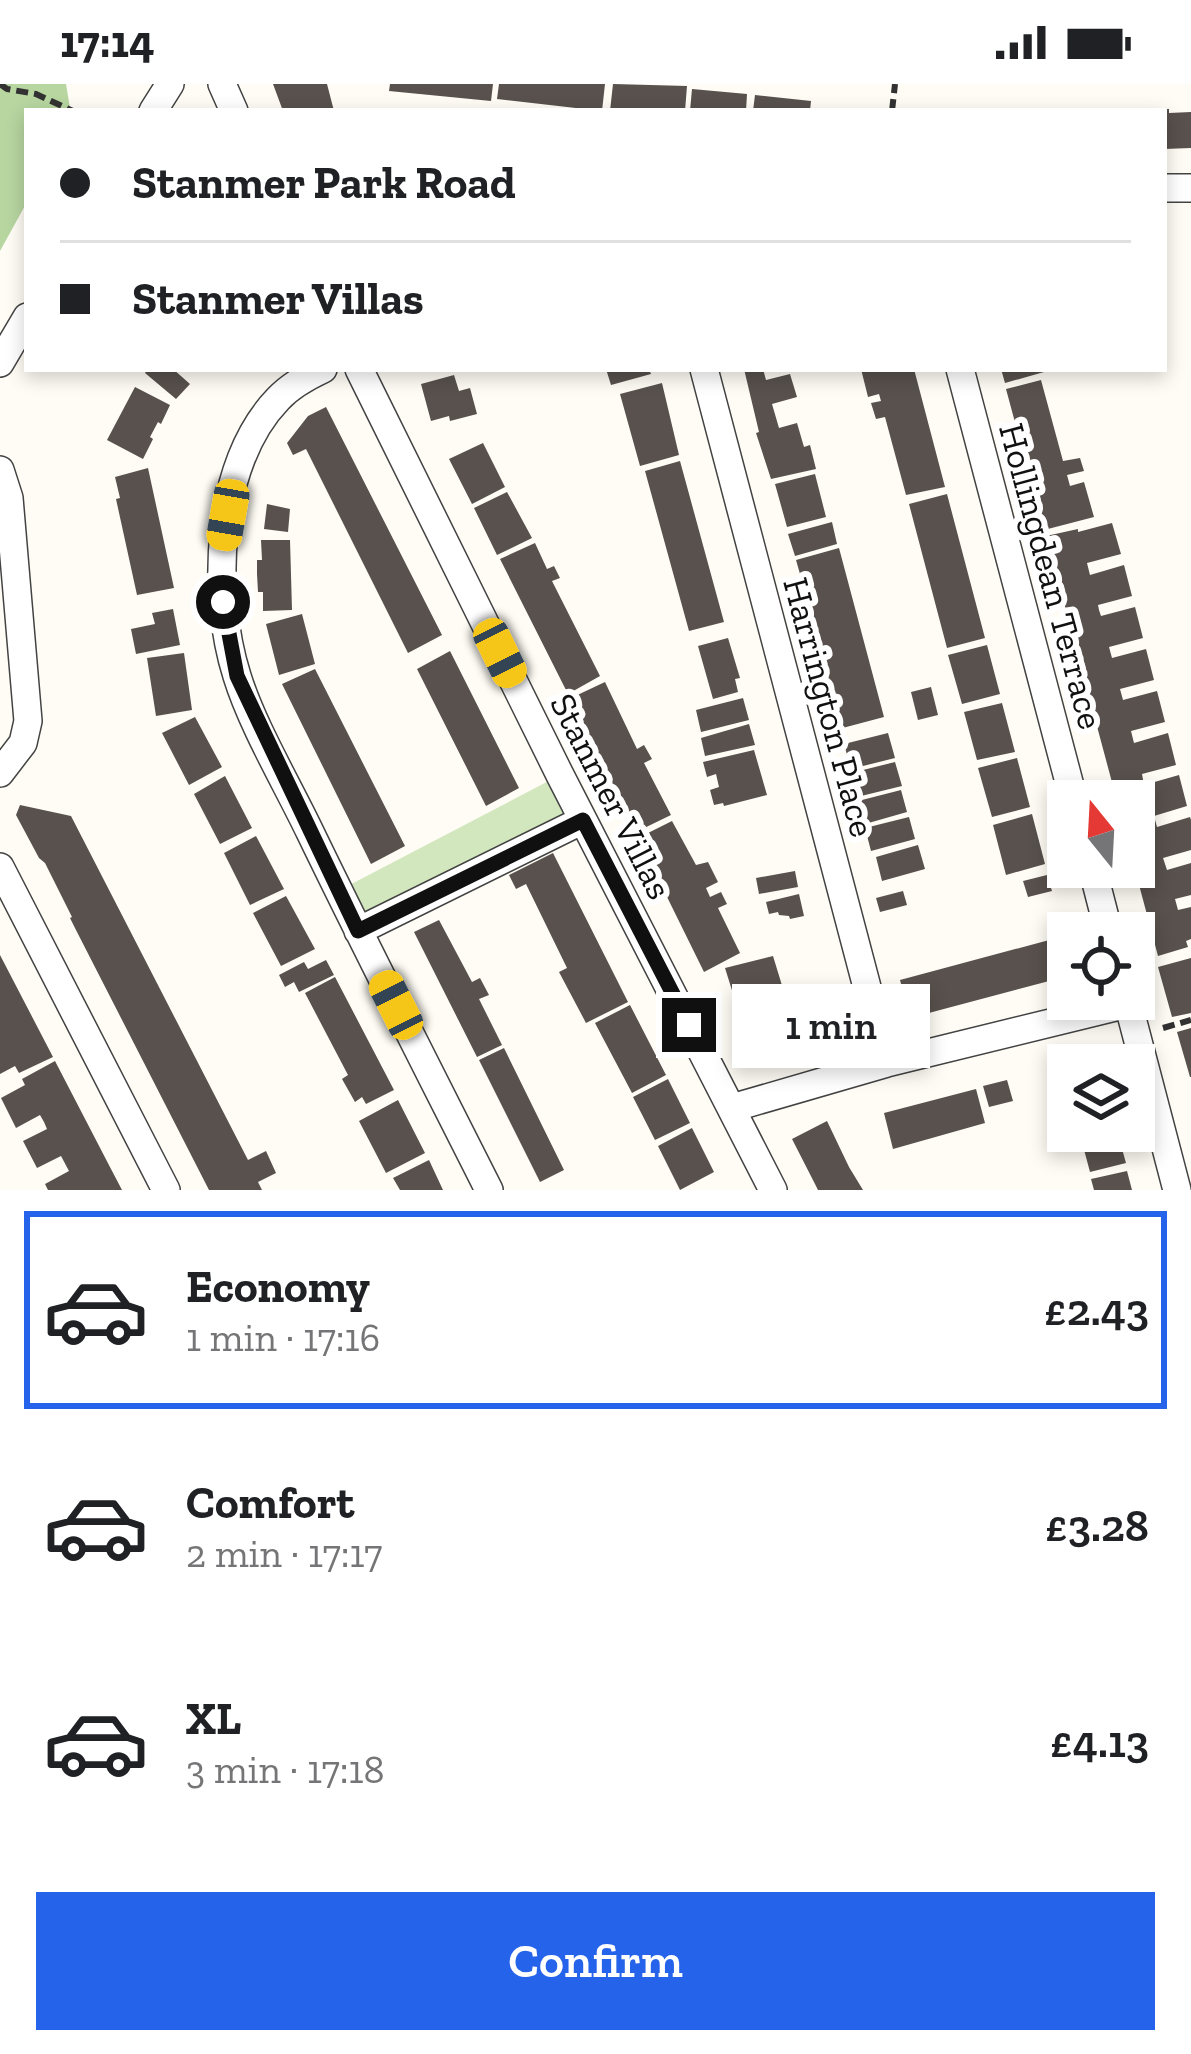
<!DOCTYPE html>
<html lang="en">
<head>
<meta charset="utf-8">
<style>
  :root { --surface:#fff; --page:#f6f6f6; --text:#202124; --muted:#757577; --line:#e0e0e0; --accent:#2563eb }
  body { margin:0; font-family:"Zilla Slab",serif; background:var(--page); color:var(--text); height:100vh; display:flex; flex-direction:column; font-size:45px; white-space:nowrap }
  * { box-sizing:border-box; margin:0 }
  p { font-size:39px; color:var(--muted) }
  .icon { flex:none; width:66px; height:66px; fill:none; stroke:currentColor; stroke-width:2; stroke-linecap:round; stroke-linejoin:round }
  .map { position:relative; height:1106px; overflow:hidden }
  .panel { display:flex; flex-direction:column; background:var(--surface); flex:1 }
  .panel>* { flex:none }
  .hud { position:absolute; left:24px; top:24px; width:1143px; height:264px; border-radius:0px; box-shadow:0 6px 18px #0003; display:grid; align-content:center; height:264px; padding:0 36px; background:var(--surface) }
  .needle { width:78px; rotate:342deg }
  .controls { position:absolute; left:1047px; top:696px; display:grid; gap:24px }
  .controls a { display:grid; place-items:center; width:108px; height:108px; border-radius:0px; background:var(--surface); box-shadow:0 6px 18px #0003; font-size:60px }
  .end { position:absolute; width:54px; height:54px; margin:-27px; border:15px solid #101010; background:#fff; box-shadow:0 0 0 6px #fff }
  .from { border-radius:50% }
  .bubble { position:absolute; height:84px; border-radius:0px; background:var(--surface); box-shadow:0 6px 18px #0003; font-size:39px; font-weight:600; line-height:84px; text-align:center }
  .car { position:absolute; width:36px; height:72px; margin:-36px -18px; border-radius:15px; box-shadow:0 0 9px 3px #0007; background:linear-gradient(#f5c518 24%,#345 0 40%,#f5c518 0 76%,#345 0 86%,#f5c518 0) }
  .hud b { display:flex; align-items:center; gap:42px; height:114px; font-size:45px }
  .hud b+b { border-top:3px solid var(--line) }
  .hud i { width:30px; height:30px; background:var(--text) }
  ul { padding:21px 0 0; list-style:none }
  li { display:flex; align-items:center; gap:36px; height:198px; margin:0 24px 18px; padding:0 12px; border:6px solid transparent; border-radius:0px }
  li div { flex:1 }
  li b { display:block; font-size:45px }
  li em { font-style:normal; font-weight:600 }
  li.active { border-color:var(--accent) }
  li>.icon { width:108px; height:108px; stroke-width:1.5 }
  .button { display:flex; gap:24px; margin-top:auto; padding:24px 36px }
  .button a { flex:1; height:138px; border-radius:0px; background:var(--accent); color:#fff; font-size:48px; font-weight:600; line-height:138px; text-align:center }
  .status { display:flex; justify-content:space-between; align-items:center; height:84px; padding:0 60px; background:var(--surface); direction:ltr }
  .status svg { height:33px; fill:currentColor }
  .map>svg:first-child { display:block }
  .green { fill:#d3e7bf }
  .forest { fill:#b7d6a0 }
  .building { fill:#58514d }
  .lines { fill:none; stroke-linecap:round; stroke-linejoin:round }
  .minor-casing { stroke:#434343; stroke-width:30 }
  .path { stroke:#323232; stroke-width:6; stroke-dasharray:12 6; stroke-linecap:butt }
  .minor { stroke:#fff; stroke-width:27 }
  .route { stroke:#101010; stroke-width:15 }
  .labels { text-anchor:middle; stroke-width:12; stroke-linejoin:round; paint-order:stroke }
  .street-label { font-size:36px; fill:#101010; stroke:#fff }
</style>
</head>
<body>
<div class="status"><b>17:14</b><svg viewBox="0 0 49 12"><path d="M0 12V9h3v3zM5 12V6h3v6zM10 12V3h3v9zM15 12V0h3v12zM26 1h20v11H26zM47 4h2v5h-2z"/></svg></div>
<div class="map">
<svg width="1191" height="1106" viewBox="0 0 1191 1106">
  <rect width="100%" height="100%" fill="#fefcf4"/>
  <path class="green" d="M 560,691 L 583,736 L 358,847 L 338,807 Z"/>
  <path class="forest" d="M 0,0 L 66,0 L 70,24 L 69,27 L 27,27 L 27,118 L 0,167 Z"/>
  <path class="building" d="M 273,0 L 327,0 L 334,27 L 283,27 Z
    M 390,0 L 493,0 L 491,17 L 389,7 Z
    M 499,0 L 605,0 L 602,27 L 497,15 Z
    M 613,0 L 687,2 L 685,27 L 610,27 Z
    M 692,5 L 747,10 L 746,27 L 690,27 Z
    M 755,11 L 811,17 L 810,27 L 753,27 Z
    M 1164,25 L 1169,25 L 1169,29 L 1191,28 L 1191,64 L 1164,65 Z
    M 148,285 L 173,285 L 190,300 L 176,315 L 145,289 Z
    M 606,285 L 649,285 L 651,290 L 611,301 Z
    M 744,285 L 763,285 L 766,296 L 790,290 L 797,313 L 772,320 L 779,344 L 797,339 L 804,363 L 810,361 L 816,385 L 771,395 L 756,349 L 759,348 Z
    M 861,285 L 914,285 L 945,403 L 906,411 L 885,333 L 876,335 L 871,319 L 881,317 L 879,310 L 868,313 Z
    M 1001,285 L 1051,285 L 1051,286 L 1005,299 Z
    M 454,291 L 459,307 L 470,304 L 477,330 L 450,337 L 449,332 L 431,337 L 421,300 Z
    M 1041,296 L 1063,377 L 1080,374 L 1084,387 L 1067,391 L 1070,402 L 1084,398 L 1094,433 L 1044,446 L 1006,305 Z
    M 662,299 L 679,371 L 640,382 L 620,310 Z
    M 135,303 L 170,321 L 161,340 L 158,338 L 150,353 L 153,355 L 143,375 L 107,356 Z
    M 326,323 L 442,551 L 408,569 L 306,365 L 293,371 L 287,359 L 308,332 Z
    M 483,359 L 505,403 L 472,420 L 449,375 Z
    M 680,377 L 724,538 L 689,547 L 645,387 Z
    M 148,384 L 174,504 L 137,511 L 116,415 L 120,414 L 115,393 Z
    M 815,390 L 826,433 L 787,443 L 775,400 Z
    M 507,408 L 532,454 L 497,471 L 474,424 Z
    M 947,410 L 985,554 L 947,564 L 909,420 Z
    M 267,420 L 290,425 L 288,448 L 264,445 Z
    M 832,438 L 837,460 L 795,472 L 788,450 Z
    M 1112,439 L 1121,470 L 1087,479 L 1090,491 L 1124,481 L 1132,512 L 1098,521 L 1099,526 L 1101,532 L 1135,523 L 1143,554 L 1109,563 L 1112,574 L 1146,565 L 1154,596 L 1120,605 L 1123,616 L 1157,607 L 1165,638 L 1131,647 L 1134,659 L 1168,649 L 1176,681 L 1142,690 L 1144,701 L 1179,691 L 1187,722 L 1154,732 L 1157,743 L 1190,733 L 1191,736 L 1191,766 L 1163,774 L 1167,786 L 1191,779 L 1191,811 L 1175,815 L 1178,826 L 1191,823 L 1191,855 L 1186,857 L 1188,863 L 1158,872 L 1134,782 L 1134,717 L 1117,717 L 1046,452 L 1078,445 L 1078,448 Z
    M 261,456 L 290,456 L 292,526 L 263,527 L 263,508 L 258,508 L 257,490 L 257,476 L 262,476 Z
    M 535,459 L 547,485 L 554,482 L 560,494 L 552,497 L 600,592 L 568,610 L 500,475 Z
    M 839,464 L 884,633 L 835,646 L 810,548 L 816,546 L 796,476 Z
    M 173,525 L 180,561 L 136,570 L 131,545 L 155,540 L 152,529 Z
    M 302,530 L 315,580 L 279,591 L 266,540 Z
    M 728,554 L 740,594 L 735,595 L 738,608 L 713,615 L 698,562 Z
    M 987,561 L 1000,610 L 962,620 L 948,571 Z
    M 450,567 L 519,704 L 486,722 L 417,585 Z
    M 184,569 L 192,626 L 156,632 L 147,574 Z
    M 315,585 L 405,762 L 371,780 L 282,600 Z
    M 605,598 L 637,665 L 644,661 L 652,675 L 644,679 L 671,731 L 636,748 L 571,614 Z
    M 931,603 L 938,631 L 918,636 L 911,608 Z
    M 743,614 L 749,636 L 701,648 L 696,626 Z
    M 1002,619 L 1015,668 L 977,676 L 964,628 Z
    M 195,633 L 222,683 L 189,701 L 162,649 Z
    M 749,640 L 755,661 L 705,672 L 701,654 Z
    M 888,649 L 895,674 L 851,685 L 844,660 Z
    M 754,666 L 767,711 L 724,722 L 723,719 L 714,721 L 710,706 L 719,703 L 716,690 L 707,693 L 703,678 Z
    M 1017,674 L 1030,723 L 992,733 L 978,684 Z
    M 895,678 L 902,702 L 857,713 L 851,689 Z
    M 225,692 L 252,744 L 220,760 L 194,710 Z
    M 901,706 L 907,728 L 865,740 L 858,717 Z
    M 20,721 L 71,732 L 248,1076 L 266,1067 L 276,1089 L 258,1098 L 262,1106 L 209,1106 L 77,848 L 70,834 L 72,833 L 45,779 L 39,774 L 16,731 Z
    M 1032,730 L 1045,780 L 1006,791 L 993,741 Z
    M 909,733 L 915,755 L 871,767 L 865,744 Z
    M 672,737 L 696,781 L 708,778 L 718,798 L 706,804 L 710,813 L 721,808 L 727,820 L 718,824 L 740,869 L 704,888 L 638,754 Z
    M 256,752 L 284,805 L 250,821 L 224,769 Z
    M 918,761 L 925,785 L 882,797 L 876,773 Z
    M 553,769 L 628,918 L 586,939 L 559,888 L 567,884 L 526,800 L 516,805 L 509,791 Z
    M 795,787 L 798,803 L 759,810 L 756,794 Z
    M 1047,791 L 1052,807 L 1028,813 L 1023,797 Z
    M 903,807 L 907,821 L 880,828 L 876,814 Z
    M 799,810 L 804,832 L 790,835 L 789,832 L 779,831 L 778,828 L 769,830 L 766,818 Z
    M 286,812 L 315,865 L 281,882 L 253,829 Z
    M 439,836 L 472,898 L 480,894 L 489,911 L 479,915 L 502,961 L 477,973 L 414,848 Z
    M 1064,852 L 1068,868 L 1068,892 L 910,934 L 900,896 Z
    M 0,871 L 53,973 L 19,989 L 15,982 L 0,990 Z
    M 773,872 L 788,921 L 778,923 L 784,951 L 794,949 L 799,966 L 755,980 L 725,884 Z
    M 1191,874 L 1191,929 L 1172,933 L 1158,883 Z
    M 326,876 L 334,891 L 299,908 L 294,898 L 285,903 L 279,891 L 304,878 L 308,885 Z
    M 335,893 L 394,1006 L 366,1020 L 362,1013 L 355,1018 L 342,995 L 348,991 L 305,909 Z
    M 630,921 L 666,991 L 632,1009 L 595,939 Z
    M 837,930 L 844,955 L 830,959 L 823,934 Z
    M 1191,944 L 1191,993 L 1190,993 L 1177,948 Z
    M 504,964 L 564,1086 L 540,1098 L 479,976 Z
    M 1095,967 L 1099,981 L 1068,981 L 1068,999 L 1064,989 L 1056,991 L 1052,978 Z
    M 55,977 L 111,1085 L 122,1106 L 48,1106 L 45,1100 L 69,1087 L 61,1072 L 37,1084 L 23,1057 L 47,1045 L 44,1038 L 40,1031 L 16,1044 L 1,1014 L 25,1001 L 22,995 Z
    M 668,995 L 690,1039 L 655,1056 L 633,1013 Z
    M 1007,996 L 1013,1017 L 989,1023 L 983,1002 Z
    M 976,1005 L 985,1039 L 893,1065 L 884,1029 Z
    M 398,1016 L 425,1069 L 386,1089 L 359,1037 Z
    M 827,1037 L 849,1083 L 863,1106 L 818,1106 L 815,1100 L 792,1055 Z
    M 692,1044 L 714,1088 L 680,1106 L 658,1062 Z
    M 1079,1047 L 1117,1047 L 1126,1079 L 1090,1088 Z
    M 429,1076 L 443,1106 L 400,1106 L 393,1094 Z
    M 1127,1087 L 1132,1106 L 1094,1106 L 1091,1095 Z"/>
  <g class="lines">
    <g class="minor-casing">
      <path id="minor" d="M 222,0 L 234,27
        M 153,27 L 170,0
        M 1164,104 L 1191,104
        M 0,279 L 27,233
        M 323,285 C 306,293 290,302 278,315 C 215,380 211,510 237,592 C 252,641 287,700 310,748 C 368,868 429,987 489,1106
        M 359,285 L 560,691 L 773,1106
        M 704,285 L 887,979
        M 960,285 L 1074,717
        M 0,386 L 9,414 L 28,637 L 23,659 L 0,689
        M 0,783 L 166,1106
        M 1092,783 L 1109,849
        M 358,847 L 583,736
        M 1127,915 L 1177,1106
        M 732,1024 L 887,979 L 1128,920"/>
    </g>
    <path class="path" d="M 0,0 L 7,5 L 36,10 L 73,27
      M 892,27 L 895,0
      M 1163,944 L 1191,936"/>
    <use href="#minor" class="minor"/>
  </g>
  <g class="lines">
    <path class="route" d="M 223,518 L 237,592 L 358,847 L 583,736 L 689,941"/>
  </g>
  <g class="labels">
    <g class="street-label">
      <text transform="translate(1052 492) rotate(75)" y="13">Hollingdean Terrace</text>
      <text transform="translate(830 623) rotate(75)" y="13">Harrington Place</text>
      <text transform="translate(612 712) rotate(63)" y="13">Stanmer Villas</text>
    </g>
  </g>
</svg>
<div class="controls">
<a><svg class="needle" viewBox="-14 -14 28 28"><path d="M0-13l5 13h-10z" fill="#e53935"/><path d="M0 13l5-13h-10z" fill="#757577"/></svg></a>
<a><svg class="icon" aria-label="locate" viewBox="0 0 24 24"><circle cx="12" cy="12" r="6"/><path d="M12 2v4M12 18v4M2 12h4M18 12h4"/></svg></a>
<a><svg class="icon" aria-label="layers" viewBox="0 0 24 24"><path d="M12 4l9 5-9 5-9-5zM3 14l9 5 9-5"/></svg></a>
</div>
<i class="end from" style="left:223px;top:518px"></i>
<i class="end" style="left:689px;top:941px"></i>
<div class="bubble" style="left:732px;top:900px;width:198px">1 min</div>
<i class="car" style="left:228px;top:431px;rotate:190deg"></i>
<i class="car" style="left:500px;top:569px;rotate:154deg"></i>
<i class="car" style="left:396px;top:921px;rotate:333deg"></i>
<div class="hud">
<b><i class="from"></i>Stanmer Park Road</b>
<b><i></i>Stanmer Villas</b>
</div>
</div>
<section class="panel">
<ul>
<li class="active"><svg class="icon" aria-label="car" viewBox="0 0 24 24"><path d="M5 17H2v-5l4-1 3-4h7l3 4 3 1v5h-3M9 17h6M6 11h13"/><circle cx="7" cy="17" r="2"/><circle cx="17" cy="17" r="2"/></svg><div><b>Economy</b><p>1 min · 17:16</p></div><em>£2.43</em></li>
<li><svg class="icon" aria-label="car" viewBox="0 0 24 24"><path d="M5 17H2v-5l4-1 3-4h7l3 4 3 1v5h-3M9 17h6M6 11h13"/><circle cx="7" cy="17" r="2"/><circle cx="17" cy="17" r="2"/></svg><div><b>Comfort</b><p>2 min · 17:17</p></div><em>£3.28</em></li>
<li><svg class="icon" aria-label="car" viewBox="0 0 24 24"><path d="M5 17H2v-5l4-1 3-4h7l3 4 3 1v5h-3M9 17h6M6 11h13"/><circle cx="7" cy="17" r="2"/><circle cx="17" cy="17" r="2"/></svg><div><b>XL</b><p>3 min · 17:18</p></div><em>£4.13</em></li>
</ul>
<div class="button"><a>Confirm</a></div>
</section>
</body>
</html>
